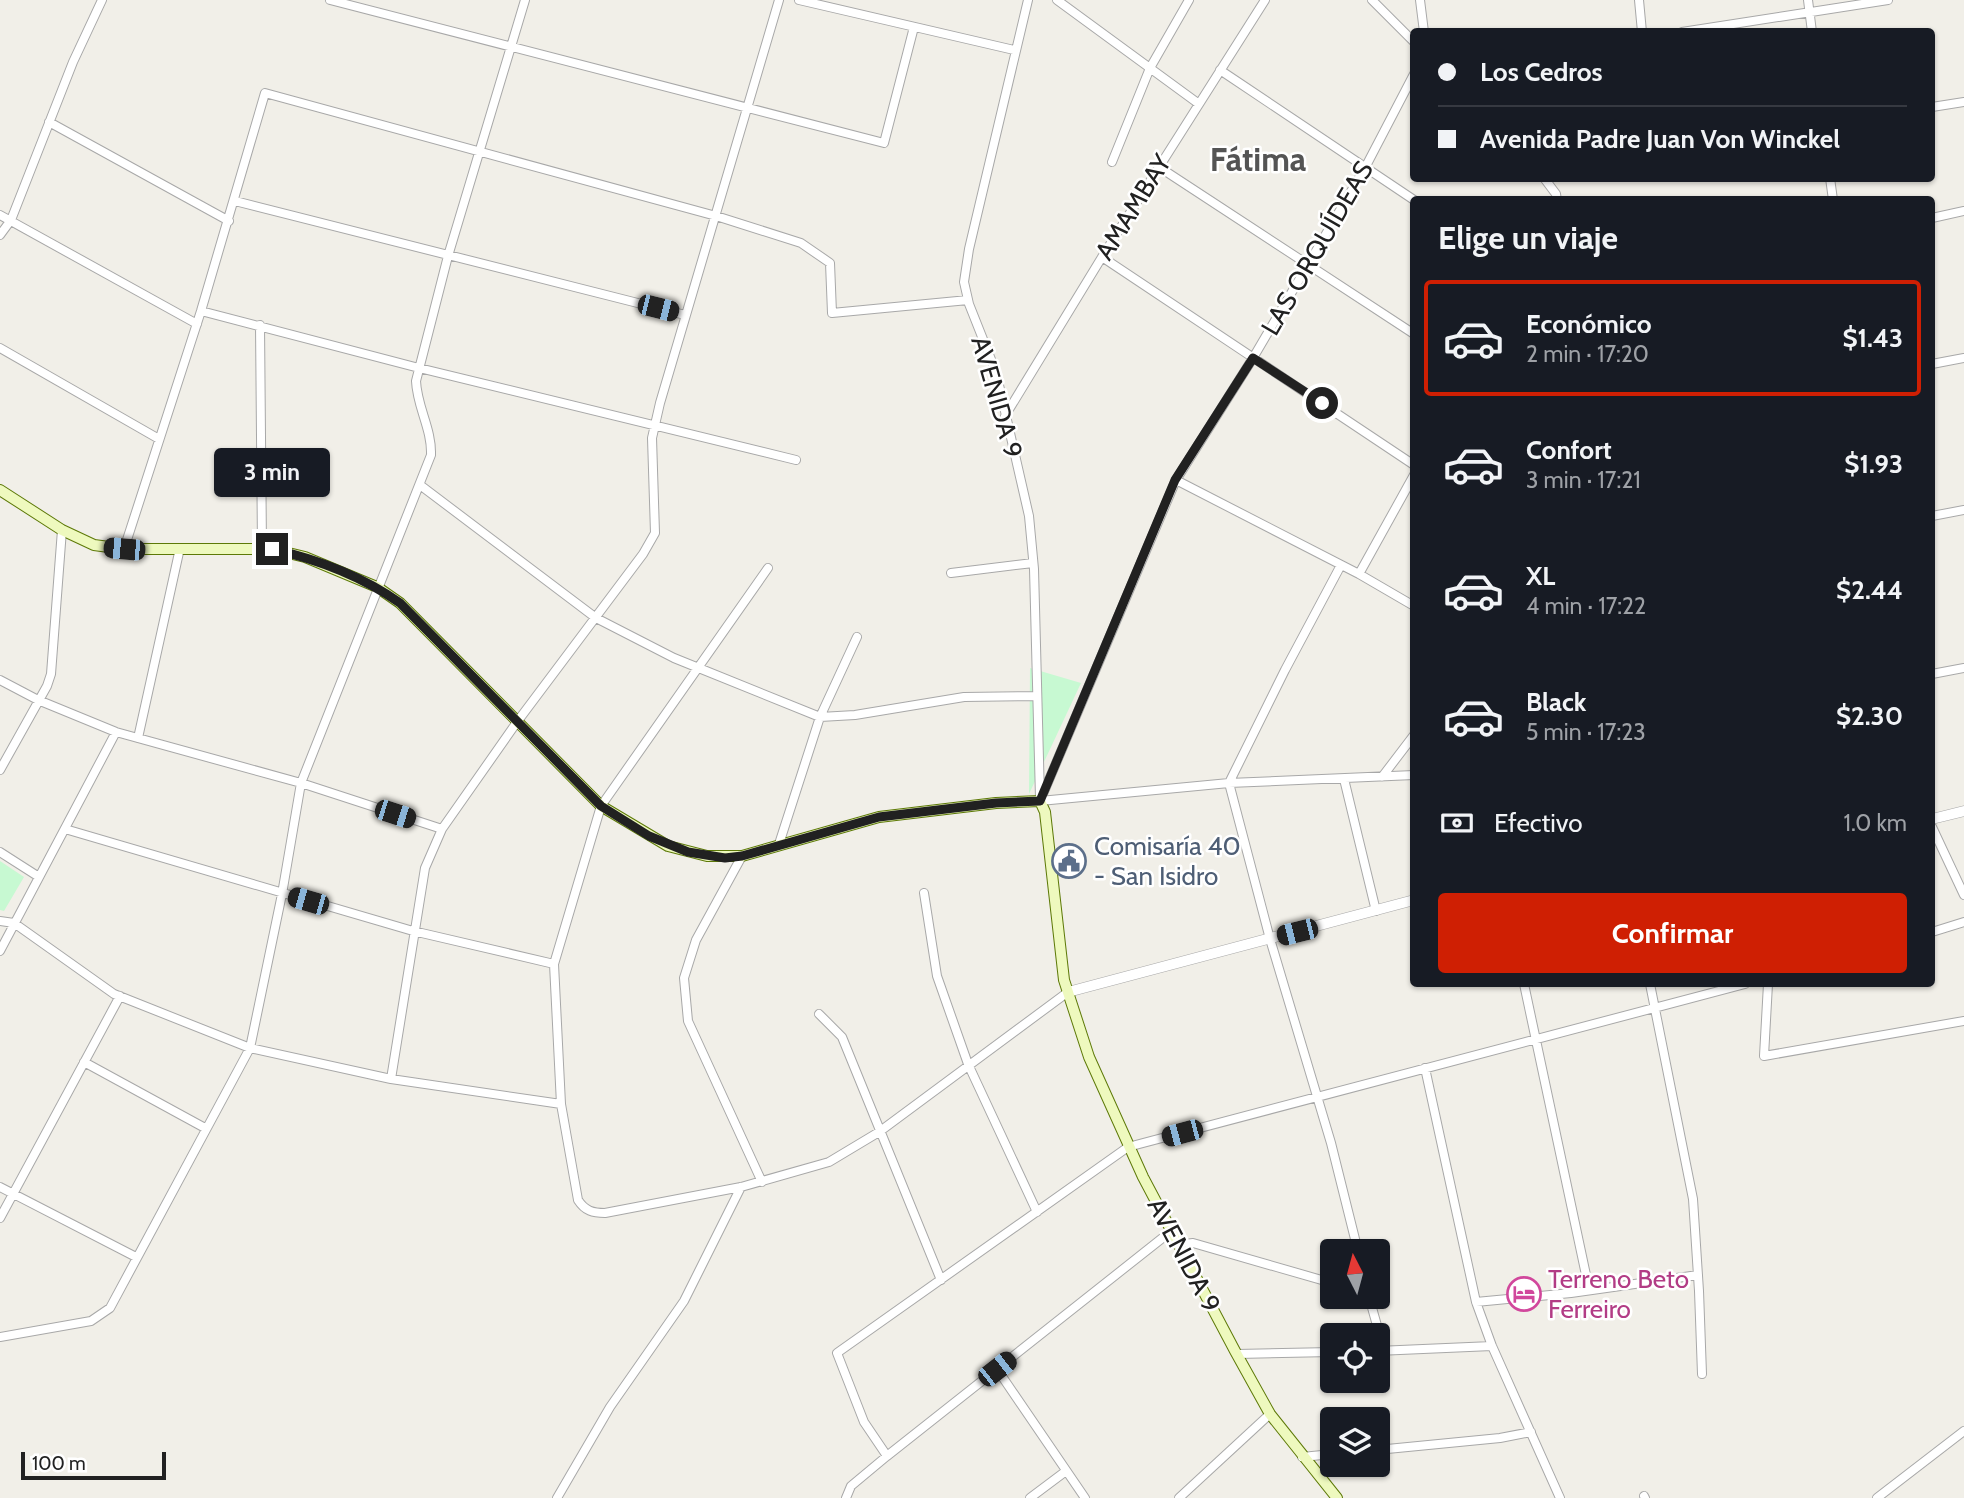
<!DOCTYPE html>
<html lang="es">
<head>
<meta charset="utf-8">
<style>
  :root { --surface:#171b24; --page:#242831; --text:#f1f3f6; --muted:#9ea1a6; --line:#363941; --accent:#cf1f03 }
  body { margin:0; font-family:Cabin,sans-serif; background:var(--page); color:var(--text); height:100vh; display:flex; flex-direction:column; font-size:26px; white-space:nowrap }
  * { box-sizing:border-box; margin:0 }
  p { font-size:23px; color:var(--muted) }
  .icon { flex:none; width:38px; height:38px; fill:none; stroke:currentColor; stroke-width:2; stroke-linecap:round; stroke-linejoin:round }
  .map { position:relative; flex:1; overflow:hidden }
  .sheet { position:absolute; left:1410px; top:196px; width:525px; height:791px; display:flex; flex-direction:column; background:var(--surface); border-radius:7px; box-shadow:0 2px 5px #0004 }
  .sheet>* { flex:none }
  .guide { position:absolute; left:1410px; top:28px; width:525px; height:154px; border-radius:7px; box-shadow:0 2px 5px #0004; display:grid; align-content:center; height:154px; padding:0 28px; background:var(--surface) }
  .needle { width:46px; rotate:354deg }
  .fabs { position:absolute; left:1320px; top:1239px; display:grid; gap:14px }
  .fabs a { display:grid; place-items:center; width:70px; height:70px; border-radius:7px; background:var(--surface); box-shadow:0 2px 5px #0004; font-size:35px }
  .scale { position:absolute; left:21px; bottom:18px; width:145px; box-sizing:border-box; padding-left:7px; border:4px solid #212121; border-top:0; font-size:19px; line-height:24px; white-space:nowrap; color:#212121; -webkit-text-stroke:5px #fff; paint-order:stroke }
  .end { position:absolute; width:32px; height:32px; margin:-16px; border:9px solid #212121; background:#fff; box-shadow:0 0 0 4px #fff }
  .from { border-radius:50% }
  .bubble { position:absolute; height:49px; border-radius:7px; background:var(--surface); box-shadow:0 2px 5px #0004; font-size:23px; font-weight:700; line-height:49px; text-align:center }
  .car { position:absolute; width:21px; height:42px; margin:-21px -10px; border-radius:9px; box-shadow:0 0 5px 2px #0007; background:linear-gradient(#222 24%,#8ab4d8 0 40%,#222 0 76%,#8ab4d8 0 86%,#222 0) }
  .guide b { display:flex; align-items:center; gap:24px; height:66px; font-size:26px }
  .guide b+b { border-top:2px solid var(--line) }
  .guide i { width:18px; height:18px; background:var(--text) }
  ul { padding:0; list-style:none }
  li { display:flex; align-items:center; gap:21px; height:116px; margin:0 14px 10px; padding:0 14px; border:4px solid transparent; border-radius:7px }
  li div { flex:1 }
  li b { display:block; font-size:26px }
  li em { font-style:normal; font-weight:700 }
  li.current { border-color:var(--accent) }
  li>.icon { width:63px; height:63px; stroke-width:1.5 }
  h2 { padding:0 28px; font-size:32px; line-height:84px }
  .pay { display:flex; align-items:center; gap:18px; height:77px; padding:0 28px; font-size:26px }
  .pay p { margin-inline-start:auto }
  .button { display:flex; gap:14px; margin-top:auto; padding:14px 28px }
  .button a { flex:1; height:80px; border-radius:7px; background:var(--accent); color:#fff; font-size:28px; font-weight:700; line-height:80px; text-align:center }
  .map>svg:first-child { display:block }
  .park { fill:#c7f9d2 }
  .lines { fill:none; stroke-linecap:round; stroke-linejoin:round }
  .minor-casing { stroke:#a8a8a8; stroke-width:10 }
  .tertiary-casing { stroke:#a8a8a8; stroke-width:11 }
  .secondary-casing { stroke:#5d7907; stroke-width:12 }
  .minor { stroke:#fff; stroke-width:8 }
  .tertiary { stroke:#fff; stroke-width:10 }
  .secondary { stroke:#eef9be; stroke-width:10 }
  .route { stroke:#212121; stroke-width:9 }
  .labels { text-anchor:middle; stroke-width:5; stroke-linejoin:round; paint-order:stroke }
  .street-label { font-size:26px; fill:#212121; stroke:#fff }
  .service-label { font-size:26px; fill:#4e5e75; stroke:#fff; text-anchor:start }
  .hotel-label { font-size:26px; fill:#b23c85; stroke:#fff; text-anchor:start }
  .district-label { font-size:33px; font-weight:bold; fill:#545454; stroke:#fff }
</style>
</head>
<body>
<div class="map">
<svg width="1964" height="1498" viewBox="0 0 1964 1498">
  <rect width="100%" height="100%" fill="#f1efe8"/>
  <path class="park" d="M 1030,668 L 1081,683 L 1029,794 Z
    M 0,861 L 24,877 L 4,911 L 0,910 Z"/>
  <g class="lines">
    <g class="minor-casing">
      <path id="minor" d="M 330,0 L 884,143 L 914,27
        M 799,0 L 1014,50
        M 1028,0 L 969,249 L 964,282 L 969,304 L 996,372 L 1029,516 L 1034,569 L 1040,798
        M 1057,0 L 1199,104
        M 1372,0 L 1414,42
        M 1420,0 L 1424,32
        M 1639,0 L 1642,32
        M 1808,0 L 1812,32
        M 1682,32 L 1888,0
        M 1220,70 L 1414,200
        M 1932,107 L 1964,102
        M 49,122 L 229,221
        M 1112,162 L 1150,68 L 1189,0
        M 1159,167 L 1414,334
        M 1544,178 L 1556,194 L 1557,200
        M 1830,178 L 1833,200
        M 235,201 L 685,315
        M 0,215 L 197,324
        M 1932,218 L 1964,211
        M 0,235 L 11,220 L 73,62 L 102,0
        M 1102,257 L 1414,465
        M 201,311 L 419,368 L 796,460
        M 260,325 L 262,548
        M 0,348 L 159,439
        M 1932,364 L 1964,358
        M 1005,416 L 1102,257 L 1265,0
        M 1176,480 L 1359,574 L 1414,606
        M 420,485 L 596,618 L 674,658 L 820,717 L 855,715 L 964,697 L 1037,696
        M 1932,516 L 1964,510
        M 124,549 L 201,311 L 265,93 L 716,216 L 801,243 L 830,263 L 832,313 L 968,300
        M 1341,565 L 1285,670 L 1229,783 L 1270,939 L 1331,1143 L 1358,1251
        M 768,568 L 601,806 L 554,964 L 561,1104 L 578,1200 C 585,1211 593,1213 605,1213 L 741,1187 L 829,1162 L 879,1132 L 1068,992
        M 951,573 L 1033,563
        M 1359,574 L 1414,475
        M 1932,674 L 1964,668
        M 0,680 L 38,700 L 116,732 L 301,783 L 442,829
        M 138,738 L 180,548
        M 0,770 L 47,686 L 51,674 L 62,530
        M 1382,777 L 1414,735
        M 1344,779 L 1376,911
        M 1040,801 L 1176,480 L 1253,358 L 1366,166 L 1414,74
        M 1040,801 L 1229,783 L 1414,775
        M 1932,827 L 1964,895
        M 65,829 L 413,931 L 554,964
        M 779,844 L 820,717 L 857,637
        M 0,852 L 39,877
        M 742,856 L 696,940 L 684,978 L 688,1021 L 762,1182
        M 924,893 L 937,976 L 968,1064 L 1037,1212
        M 0,921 L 14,923 L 114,994 L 250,1048 L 391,1079 L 561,1104
        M 1932,932 L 1964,922
        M 0,951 L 116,732
        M 1524,984 L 1589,1289
        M 1650,984 L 1693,1199 L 1699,1291 L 1702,1374
        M 1768,984 L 1764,1056 L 1964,1021
        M 819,1014 L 842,1037 L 941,1280
        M 84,1062 L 205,1128
        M 1425,1068 L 1476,1302 L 1492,1346 L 1560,1498
        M 391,1079 L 425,868 L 442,829 L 517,722 L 643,554 L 655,533 L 652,438 L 660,403 L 779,0
        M 0,1187 L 136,1257
        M 0,1218 L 120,996
        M 1177,1245 L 1193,1243 L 1332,1283
        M 1369,1297 L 1378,1329 L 1378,1351
        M 1476,1302 L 1571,1293 L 1698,1275
        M 0,1337 L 91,1321 L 110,1308 L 250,1048 L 282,894 L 301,783 L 431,455 C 432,429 417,407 416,381 L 448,256 L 525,0
        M 1377,1351 L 1492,1346
        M 1237,1354 L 1332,1352
        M 997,1369 L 1085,1498
        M 1377,1450 L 1500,1438 L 1531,1432
        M 887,1456 L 864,1422 L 837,1353 L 1128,1147 L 1745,984
        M 1302,1457 L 1332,1454
        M 1644,1496 L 1645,1498
        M 557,1498 L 610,1407 L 684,1301 L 741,1187
        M 846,1498 L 851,1486 L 887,1456 L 1170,1232
        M 1030,1498 L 1066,1471
        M 1179,1498 L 1270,1414
        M 1877,1498 L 1964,1431"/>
    </g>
    <g class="tertiary-casing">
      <path id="tertiary" d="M 1932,819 L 1964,811
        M 1068,992 L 1414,900"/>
    </g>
    <g class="secondary-casing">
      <path id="secondary" d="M 0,490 L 62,530 L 94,545 L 124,549 L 272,549 L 305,557 L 377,587 L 400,603 L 601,806 L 668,846 L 707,856 L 742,856 L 879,817 L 996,803 L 1040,801 L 1045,812 L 1064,980 L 1089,1057 L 1143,1177 L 1235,1351 L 1270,1414 L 1337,1498"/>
    </g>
    <use href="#minor" class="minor"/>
    <use href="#tertiary" class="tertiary"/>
    <use href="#secondary" class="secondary"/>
  </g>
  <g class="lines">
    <path class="route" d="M 272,549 C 316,559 363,577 400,603 L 601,806 L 649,836 L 688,852 L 725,858 L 742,856 L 879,817 L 996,803 L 1040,801 L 1175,480 L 1253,358 L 1322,403"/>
  </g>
  <defs>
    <g id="civic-ring" transform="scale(1.75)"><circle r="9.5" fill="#fff" stroke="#5c6f8a" stroke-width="1.5"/><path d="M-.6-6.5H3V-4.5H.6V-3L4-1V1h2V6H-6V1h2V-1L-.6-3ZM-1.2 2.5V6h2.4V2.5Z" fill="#5c6f8a"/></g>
    <g id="hotel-ring" transform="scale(1.75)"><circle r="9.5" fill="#fff" stroke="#d1479c" stroke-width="1.5"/><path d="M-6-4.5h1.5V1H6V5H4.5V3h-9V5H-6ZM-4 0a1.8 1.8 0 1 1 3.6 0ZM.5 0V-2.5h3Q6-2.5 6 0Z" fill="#d1479c"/></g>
  </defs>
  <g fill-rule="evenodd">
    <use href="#civic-ring" x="1069" y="861"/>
    <use href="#hotel-ring" x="1524" y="1294"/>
  </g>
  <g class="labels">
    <g class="street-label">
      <text transform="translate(1133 207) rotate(-58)" y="9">AMAMBAY</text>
      <text transform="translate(1317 248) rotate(-60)" y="9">LAS ORQUÍDEAS</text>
      <text transform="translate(997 397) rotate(74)" y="9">AVENIDA 9</text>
      <text transform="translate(1184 1255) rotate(62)" y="9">AVENIDA 9</text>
    </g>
    <g class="service-label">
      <text x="1094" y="855">Comisaría 40<tspan x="1094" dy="30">- San Isidro</tspan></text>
    </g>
    <g class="hotel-label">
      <text x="1548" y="1288">Terreno Beto<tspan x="1548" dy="30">Ferreiro</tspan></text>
    </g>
    <g class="district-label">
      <text x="1258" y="171">Fátima</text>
    </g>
  </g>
</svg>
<div class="fabs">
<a><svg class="needle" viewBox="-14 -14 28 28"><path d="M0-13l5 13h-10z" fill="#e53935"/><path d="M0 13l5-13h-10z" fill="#9ea1a6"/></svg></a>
<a><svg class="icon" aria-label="locate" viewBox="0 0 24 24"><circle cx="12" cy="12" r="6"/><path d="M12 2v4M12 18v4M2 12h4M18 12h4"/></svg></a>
<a><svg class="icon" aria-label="layers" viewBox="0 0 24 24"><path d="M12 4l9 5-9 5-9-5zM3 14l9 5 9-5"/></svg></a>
</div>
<div class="scale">100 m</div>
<i class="end from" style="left:1322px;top:403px"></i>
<i class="end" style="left:272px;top:549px"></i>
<div class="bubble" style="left:214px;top:448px;width:116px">3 min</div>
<i class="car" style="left:658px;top:308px;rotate:104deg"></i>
<i class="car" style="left:124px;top:549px;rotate:275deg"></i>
<i class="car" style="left:395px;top:814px;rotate:108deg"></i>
<i class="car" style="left:308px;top:901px;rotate:286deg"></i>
<i class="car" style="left:1297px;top:932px;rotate:256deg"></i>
<i class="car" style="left:1182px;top:1133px;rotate:255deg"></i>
<i class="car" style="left:997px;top:1369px;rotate:52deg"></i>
<div class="guide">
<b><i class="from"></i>Los Cedros</b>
<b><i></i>Avenida Padre Juan Von Winckel</b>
</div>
<section class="sheet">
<h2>Elige un viaje</h2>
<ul>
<li class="current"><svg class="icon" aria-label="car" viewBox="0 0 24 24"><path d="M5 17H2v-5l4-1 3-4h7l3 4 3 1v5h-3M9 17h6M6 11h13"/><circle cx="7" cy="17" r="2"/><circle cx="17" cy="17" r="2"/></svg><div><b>Económico</b><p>2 min · 17:20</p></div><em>$1.43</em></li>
<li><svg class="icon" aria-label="car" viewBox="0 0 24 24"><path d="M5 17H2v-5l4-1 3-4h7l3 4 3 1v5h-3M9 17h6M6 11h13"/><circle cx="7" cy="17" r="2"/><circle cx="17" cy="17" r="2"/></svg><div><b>Confort</b><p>3 min · 17:21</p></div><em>$1.93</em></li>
<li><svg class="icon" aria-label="car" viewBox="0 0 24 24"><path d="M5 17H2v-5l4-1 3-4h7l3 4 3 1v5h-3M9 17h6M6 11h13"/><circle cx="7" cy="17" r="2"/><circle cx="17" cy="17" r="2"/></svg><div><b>XL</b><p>4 min · 17:22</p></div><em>$2.44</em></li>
<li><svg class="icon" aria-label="car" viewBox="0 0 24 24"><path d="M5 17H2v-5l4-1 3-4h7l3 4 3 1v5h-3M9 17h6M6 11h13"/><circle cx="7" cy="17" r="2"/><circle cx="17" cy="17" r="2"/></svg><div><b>Black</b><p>5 min · 17:23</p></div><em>$2.30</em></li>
</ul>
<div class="pay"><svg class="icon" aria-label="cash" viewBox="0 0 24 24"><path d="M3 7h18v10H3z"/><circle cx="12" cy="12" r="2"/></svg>Efectivo<p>1.0 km</p></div>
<div class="button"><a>Confirmar</a></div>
</section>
</div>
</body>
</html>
